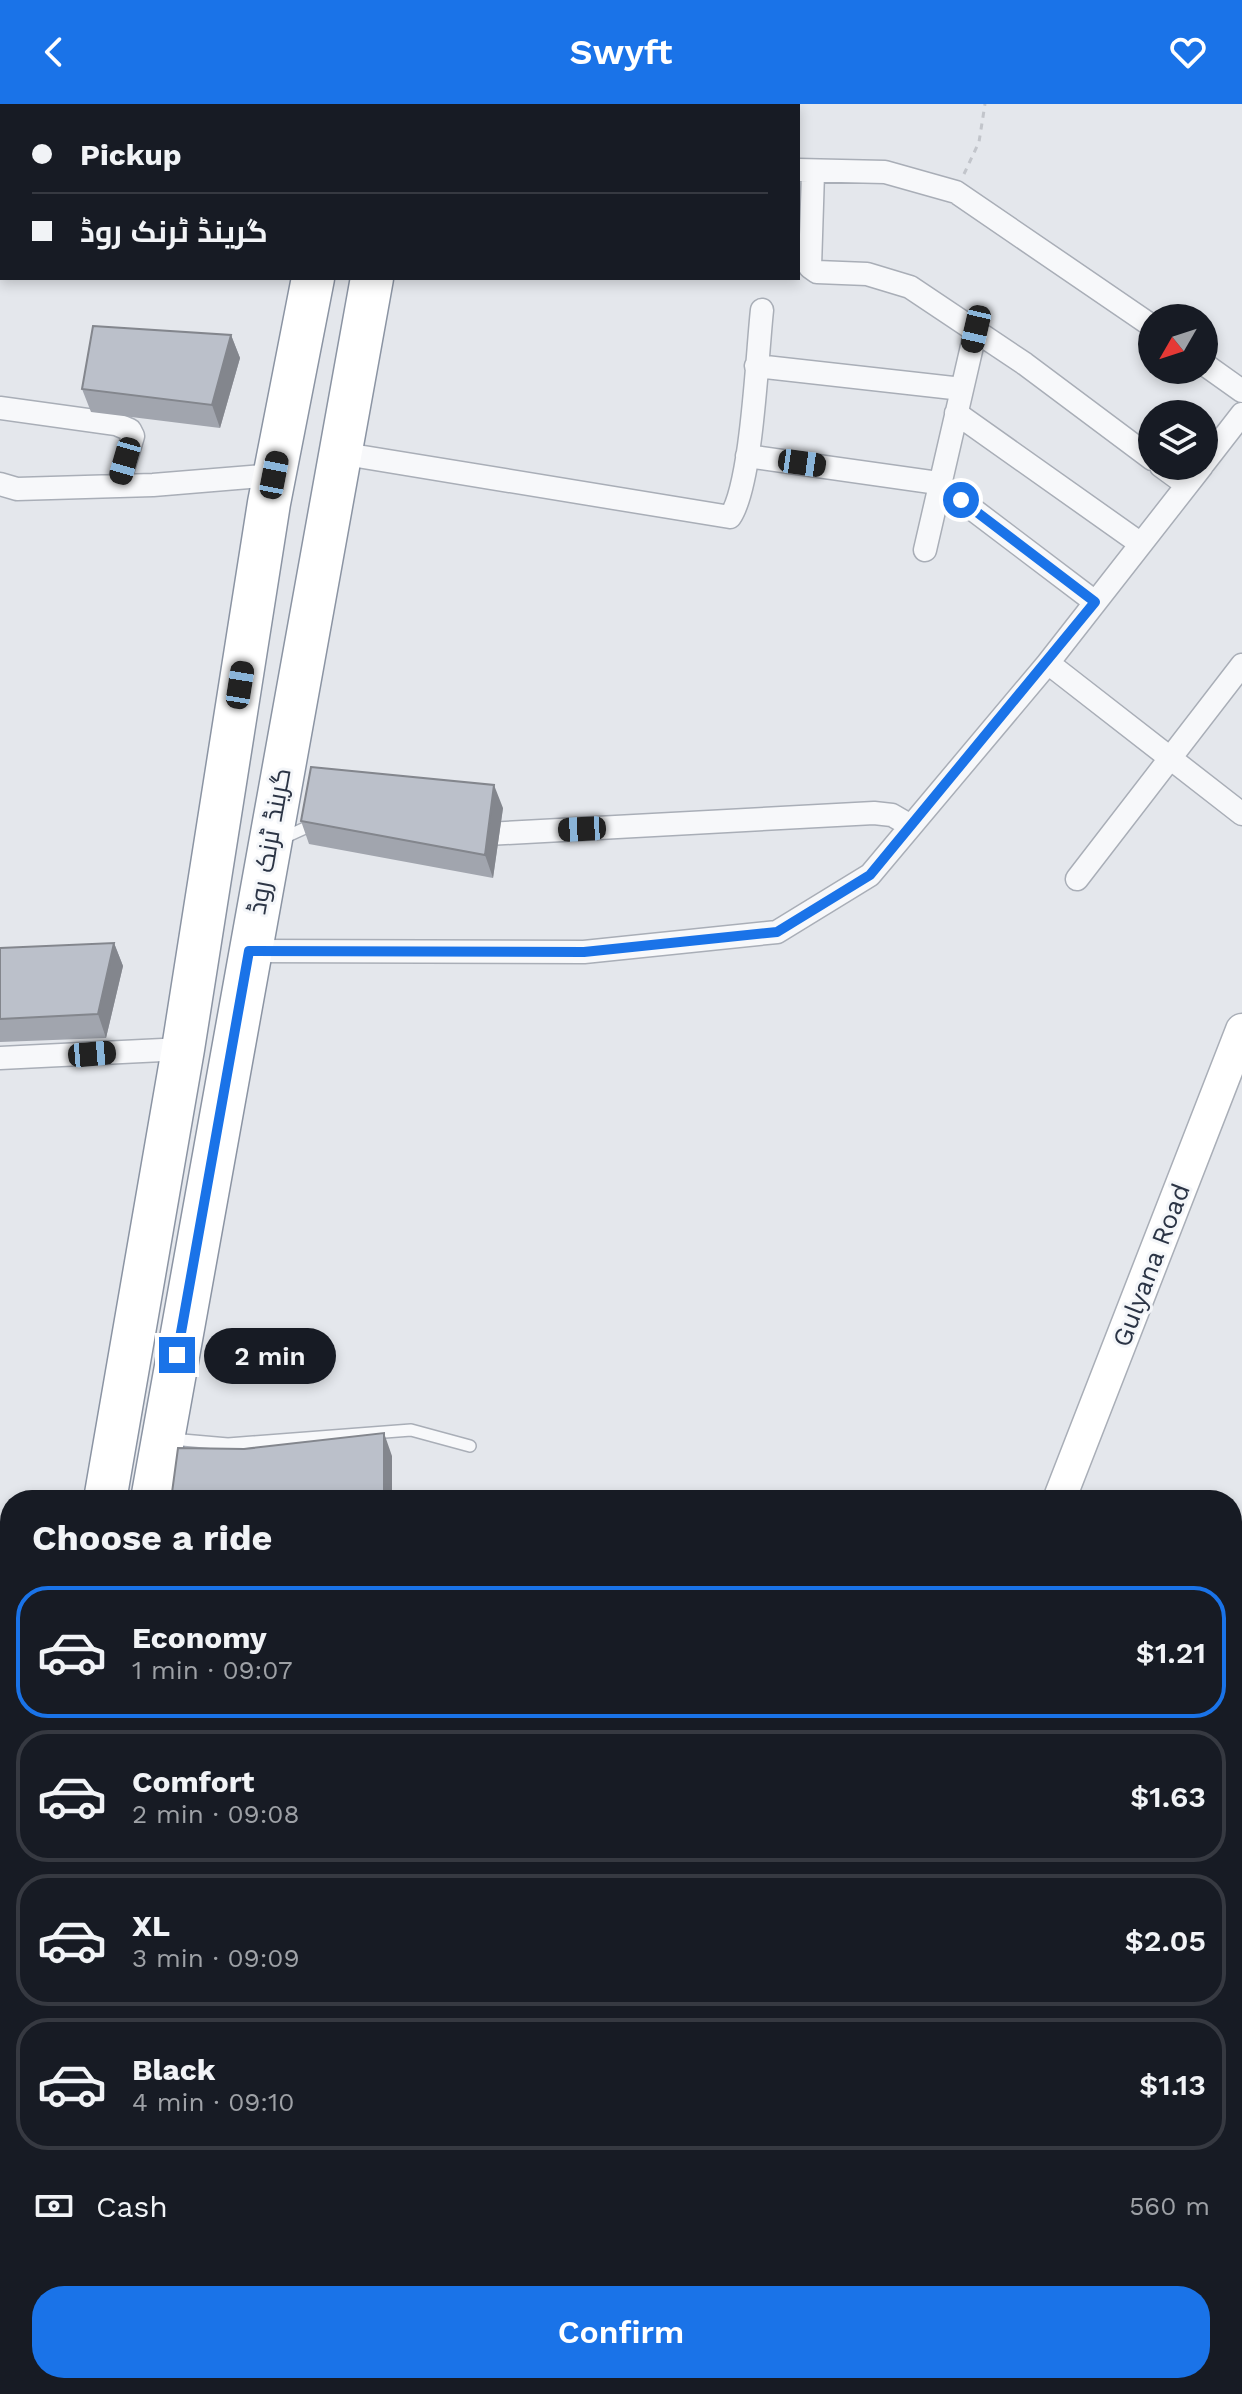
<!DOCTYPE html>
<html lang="en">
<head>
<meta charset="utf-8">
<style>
  :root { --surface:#171b24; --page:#20242c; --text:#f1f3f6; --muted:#9ea1a6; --line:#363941; --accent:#1a73e8 }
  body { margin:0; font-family:"Work Sans",Cairo,sans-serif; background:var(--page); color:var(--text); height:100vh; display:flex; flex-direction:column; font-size:30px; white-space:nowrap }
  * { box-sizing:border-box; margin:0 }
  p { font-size:26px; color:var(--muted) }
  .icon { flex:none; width:44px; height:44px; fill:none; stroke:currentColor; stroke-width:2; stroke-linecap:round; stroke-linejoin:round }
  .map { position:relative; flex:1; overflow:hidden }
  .drawer { position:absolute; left:0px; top:1386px; width:1242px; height:904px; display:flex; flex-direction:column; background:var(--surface); border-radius:32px 32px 0 0; box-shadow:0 4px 12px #0003 }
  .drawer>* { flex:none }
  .guide { position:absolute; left:0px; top:0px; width:800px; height:176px; box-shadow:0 4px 12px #0003; display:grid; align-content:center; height:176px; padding:0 32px; background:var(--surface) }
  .needle { width:52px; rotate:231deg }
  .tools { position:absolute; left:1138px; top:200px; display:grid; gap:16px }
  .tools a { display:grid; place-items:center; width:80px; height:80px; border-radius:50%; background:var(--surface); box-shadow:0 4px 12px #0003; font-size:40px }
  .end { position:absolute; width:36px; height:36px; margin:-18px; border:10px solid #1a73e8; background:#fff; box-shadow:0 0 0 4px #fff }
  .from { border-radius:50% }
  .bubble { position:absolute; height:56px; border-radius:28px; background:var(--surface); box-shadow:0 4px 12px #0003; font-size:26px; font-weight:600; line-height:56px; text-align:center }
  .car { position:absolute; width:24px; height:48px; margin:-24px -12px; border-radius:10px; box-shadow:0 0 6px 2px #0007; background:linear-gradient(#222 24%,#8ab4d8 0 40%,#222 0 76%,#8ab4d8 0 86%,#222 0) }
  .guide b { display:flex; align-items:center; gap:28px; height:76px; font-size:30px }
  .guide b+b { border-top:2px solid var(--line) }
  .guide i { width:20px; height:20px; background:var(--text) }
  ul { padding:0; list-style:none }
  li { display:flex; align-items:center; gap:24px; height:132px; margin:0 16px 12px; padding:0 16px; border:4px solid var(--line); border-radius:32px }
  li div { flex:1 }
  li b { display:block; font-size:30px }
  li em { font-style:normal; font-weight:600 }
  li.current { border-color:var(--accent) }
  li>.icon { width:72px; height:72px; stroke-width:1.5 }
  h2 { padding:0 32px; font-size:36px; line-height:96px }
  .pay { display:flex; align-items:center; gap:20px; height:88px; padding:0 32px; font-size:30px }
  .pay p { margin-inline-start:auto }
  .button { display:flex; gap:16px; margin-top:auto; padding:16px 32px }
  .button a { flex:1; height:92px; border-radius:32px; background:var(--accent); color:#fff; font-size:32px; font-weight:600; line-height:92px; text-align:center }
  header { display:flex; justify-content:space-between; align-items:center; height:104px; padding:0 32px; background:var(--accent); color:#fff; font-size:36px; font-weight:600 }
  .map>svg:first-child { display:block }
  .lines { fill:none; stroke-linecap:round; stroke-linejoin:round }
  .lane-casing { stroke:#a9aeb7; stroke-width:14 }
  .street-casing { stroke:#a9aeb7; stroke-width:25 }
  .secondary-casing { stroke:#a9aeb7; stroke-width:35 }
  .highway-casing { stroke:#8b94a3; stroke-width:45 }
  .path { stroke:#c2c5cb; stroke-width:3; stroke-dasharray:6 6; stroke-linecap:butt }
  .lane { stroke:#f7f8fa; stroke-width:11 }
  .street { stroke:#f7f8fa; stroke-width:22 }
  .secondary { stroke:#fff; stroke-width:32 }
  .highway { stroke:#fff; stroke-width:42 }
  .wall { fill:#a1a5ae }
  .shaded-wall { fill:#83868d }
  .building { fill:#bbc0ca; stroke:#83868d; stroke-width:2 }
  .route { stroke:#1a73e8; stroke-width:10 }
  .labels { text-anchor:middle; stroke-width:6; stroke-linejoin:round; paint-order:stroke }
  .street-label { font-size:26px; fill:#2b3445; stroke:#f4f6f9 }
</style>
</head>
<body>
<header><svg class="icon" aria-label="back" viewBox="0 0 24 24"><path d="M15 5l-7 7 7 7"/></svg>Swyft<svg class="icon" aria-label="heart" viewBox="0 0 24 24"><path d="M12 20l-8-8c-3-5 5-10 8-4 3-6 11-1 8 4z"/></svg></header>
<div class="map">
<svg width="1242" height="2290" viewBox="0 0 1242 2290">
  <rect width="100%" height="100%" fill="#e4e7ec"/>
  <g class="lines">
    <g class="lane-casing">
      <path id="lane" d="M 281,735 L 316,719
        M 171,1335 L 228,1340 L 411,1326 L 470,1342
        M 0,1531 L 10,1533
        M 0,1909 L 10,1908
        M 80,2290 L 82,2280"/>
    </g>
    <g class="street-casing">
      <path id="street" d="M 85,0 L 87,2
        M 798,66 L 885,68 L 956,88 L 1152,222
        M 813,69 L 810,163 L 817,168 L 867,170 L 910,183 L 1025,260 L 1152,355
        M 1204,260 L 1242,287
        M 756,262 L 962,285
        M 0,304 L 116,320 L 130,326 L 133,332 L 118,382
        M 956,309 L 1141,440
        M 339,349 L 730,413 C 752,381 757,251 762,206
        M 747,352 L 938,379 L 1095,498
        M 1204,359 L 1242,310
        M 1161,362 L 1187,381
        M 0,380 L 17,385 L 153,381 L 274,371
        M 925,446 L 976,225
        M 1048,559 L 1242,710
        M 487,730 L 874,709 L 892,711 L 911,722
        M 1077,775 L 1242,561
        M 249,847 L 584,848 L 777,828 L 870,771 L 1048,559 L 1202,362
        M 0,954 L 183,945
        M 1232,1500 L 1242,1507
        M 0,1682 L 10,1683
        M 1232,2067 L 1242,2065
        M 1232,2167 L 1242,2164
        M 710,2290 L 753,2280"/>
    </g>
    <g class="secondary-casing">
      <path id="secondary" d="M 1059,1396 L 1242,926"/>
    </g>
    <g class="highway-casing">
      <path id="highway" d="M 349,2 L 349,0
        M 407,2 L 408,0
        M 105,1396 L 183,945 L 269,399 L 313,174
        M 152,1396 L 372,174
        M 0,1996 L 10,1939
        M 0,2049 L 10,2052
        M 0,2270 L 10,2212"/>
    </g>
    <path class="path" d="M 964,70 L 979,38 L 985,0"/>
    <use href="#lane" class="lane"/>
    <use href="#street" class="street"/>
    <use href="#secondary" class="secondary"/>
    <use href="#highway" class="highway"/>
  </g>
  <path class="wall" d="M 231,231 L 240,254 L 220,324 L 91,308 L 82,285 Z
    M 503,704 L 493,774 L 309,740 L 301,717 Z
    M 114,839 L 123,862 L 106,934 L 0,938 L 0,844 Z"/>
  <path class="shaded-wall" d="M 307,0 L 320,0 L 320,2 L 307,2 Z
    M 231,231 L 240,254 L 220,324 L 212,301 Z
    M 494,681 L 503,704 L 493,774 L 485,751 Z
    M 114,839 L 123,862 L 106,934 L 98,910 Z
    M 384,1329 L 392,1352 L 392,1396 L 384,1396 Z"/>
  <path class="building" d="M 136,0 L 307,0 L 307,2 L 139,2 L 136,1 Z
    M 93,222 L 231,231 L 212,301 L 82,285 Z
    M 311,663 L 494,681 L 485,751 L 301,717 Z
    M 114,839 L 98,910 L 0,915 L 0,844 Z
    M 384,1329 L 384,1396 L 171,1396 L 178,1344 L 244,1345 Z"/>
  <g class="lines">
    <path class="route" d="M 177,1251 L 249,847 L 584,848 L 777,828 L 870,771 L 1095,498 L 961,396"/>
  </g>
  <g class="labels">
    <g class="street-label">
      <text transform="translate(269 737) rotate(-80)" y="9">گرینڈ ٹرنک روڈ</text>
      <text transform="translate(1151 1161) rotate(-69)" y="9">Gulyana Road</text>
    </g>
  </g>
</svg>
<div class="tools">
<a><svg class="needle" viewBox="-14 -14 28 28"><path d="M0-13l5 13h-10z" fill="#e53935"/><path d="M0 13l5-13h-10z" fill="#9ea1a6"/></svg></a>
<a><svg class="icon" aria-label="layers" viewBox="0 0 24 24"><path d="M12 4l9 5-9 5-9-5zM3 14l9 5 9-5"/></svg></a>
</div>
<i class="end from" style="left:961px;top:396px"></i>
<i class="end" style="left:177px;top:1251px"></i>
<div class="bubble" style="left:204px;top:1224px;width:132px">2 min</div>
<i class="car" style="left:976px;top:225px;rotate:193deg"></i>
<i class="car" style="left:125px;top:357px;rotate:196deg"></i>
<i class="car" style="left:802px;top:359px;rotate:98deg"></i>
<i class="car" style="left:274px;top:371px;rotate:11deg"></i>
<i class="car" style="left:240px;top:581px;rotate:9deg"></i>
<i class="car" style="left:582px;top:725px;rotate:267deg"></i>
<i class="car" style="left:92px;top:950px;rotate:85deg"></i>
<div class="guide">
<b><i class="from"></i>Pickup</b>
<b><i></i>گرینڈ ٹرنک روڈ</b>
</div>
<section class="drawer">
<h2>Choose a ride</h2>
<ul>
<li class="current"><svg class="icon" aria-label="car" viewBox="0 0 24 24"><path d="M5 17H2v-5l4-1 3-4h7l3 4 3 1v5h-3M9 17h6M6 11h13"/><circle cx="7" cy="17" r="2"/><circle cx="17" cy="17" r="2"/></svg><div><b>Economy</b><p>1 min · 09:07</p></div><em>$1.21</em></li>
<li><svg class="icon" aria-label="car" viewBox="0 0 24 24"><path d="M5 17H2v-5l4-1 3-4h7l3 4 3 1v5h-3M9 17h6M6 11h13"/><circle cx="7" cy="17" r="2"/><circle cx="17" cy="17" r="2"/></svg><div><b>Comfort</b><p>2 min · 09:08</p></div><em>$1.63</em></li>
<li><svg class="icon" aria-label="car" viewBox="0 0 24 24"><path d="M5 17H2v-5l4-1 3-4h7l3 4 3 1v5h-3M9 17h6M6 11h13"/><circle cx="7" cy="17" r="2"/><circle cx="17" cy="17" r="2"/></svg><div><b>XL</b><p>3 min · 09:09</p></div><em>$2.05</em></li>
<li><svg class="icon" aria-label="car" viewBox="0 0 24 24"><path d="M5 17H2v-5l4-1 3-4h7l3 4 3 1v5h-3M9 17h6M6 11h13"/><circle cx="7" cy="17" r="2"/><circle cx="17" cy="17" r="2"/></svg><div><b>Black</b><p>4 min · 09:10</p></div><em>$1.13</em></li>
</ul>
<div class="pay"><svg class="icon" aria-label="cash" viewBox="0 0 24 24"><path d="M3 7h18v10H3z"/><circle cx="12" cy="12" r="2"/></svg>Cash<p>560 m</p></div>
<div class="button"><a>Confirm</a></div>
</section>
</div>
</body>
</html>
